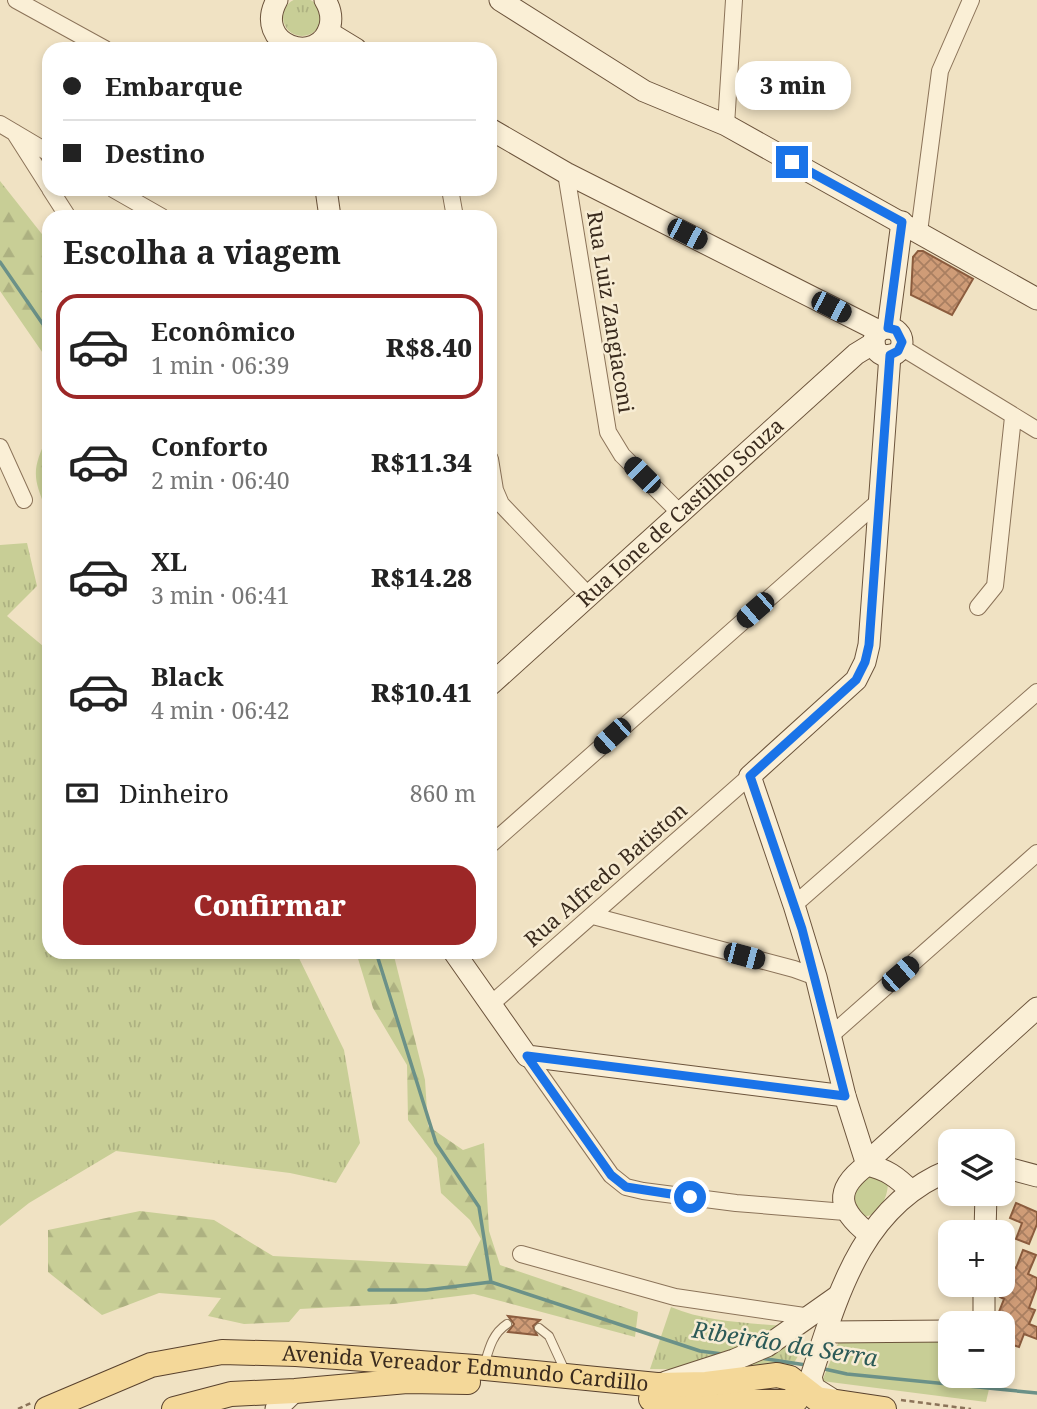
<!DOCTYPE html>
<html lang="pt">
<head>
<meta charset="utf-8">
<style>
  :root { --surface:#fff; --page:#f2f2f2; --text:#222; --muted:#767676; --line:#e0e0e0; --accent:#9c2727 }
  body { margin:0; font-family:"Noto Serif",serif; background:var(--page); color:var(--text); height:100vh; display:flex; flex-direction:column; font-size:26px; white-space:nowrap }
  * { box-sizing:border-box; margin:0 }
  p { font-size:23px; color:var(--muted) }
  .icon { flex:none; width:38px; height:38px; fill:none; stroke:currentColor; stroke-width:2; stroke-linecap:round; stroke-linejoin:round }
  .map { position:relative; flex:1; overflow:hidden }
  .details { position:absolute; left:42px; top:210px; width:455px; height:749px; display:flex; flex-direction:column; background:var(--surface); border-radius:21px; box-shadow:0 4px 10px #0003 }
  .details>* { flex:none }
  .hud { position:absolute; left:42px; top:42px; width:455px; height:154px; border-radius:21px; box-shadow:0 4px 10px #0003; display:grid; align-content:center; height:154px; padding:0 21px; background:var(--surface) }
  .controls { position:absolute; left:938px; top:1129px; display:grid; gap:14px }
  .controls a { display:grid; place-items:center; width:77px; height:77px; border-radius:14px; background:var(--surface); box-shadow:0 4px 10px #0003; font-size:35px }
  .end { position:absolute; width:32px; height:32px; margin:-16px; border:9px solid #1a73e8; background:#fff; box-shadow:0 0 0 4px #fff }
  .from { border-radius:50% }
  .bubble { position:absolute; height:49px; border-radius:21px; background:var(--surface); box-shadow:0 4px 10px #0003; font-size:23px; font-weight:800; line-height:49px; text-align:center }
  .car { position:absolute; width:21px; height:42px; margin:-21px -10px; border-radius:9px; box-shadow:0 0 5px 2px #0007; background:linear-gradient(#222 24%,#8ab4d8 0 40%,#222 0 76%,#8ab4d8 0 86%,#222 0) }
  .hud b { display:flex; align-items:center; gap:24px; height:66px; font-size:26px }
  .hud b+b { border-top:2px solid var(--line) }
  .hud i { width:18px; height:18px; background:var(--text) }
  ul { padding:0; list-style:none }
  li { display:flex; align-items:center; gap:21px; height:105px; margin:0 14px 10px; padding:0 7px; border:4px solid transparent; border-radius:21px }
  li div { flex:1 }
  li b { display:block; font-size:26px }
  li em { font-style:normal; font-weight:800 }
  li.on { border-color:var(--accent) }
  li>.icon { width:63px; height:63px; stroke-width:1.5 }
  h2 { padding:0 21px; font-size:32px; line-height:84px }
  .pay { display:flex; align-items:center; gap:18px; height:77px; padding:0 21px; font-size:26px }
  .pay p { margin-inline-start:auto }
  .primary-button { display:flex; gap:14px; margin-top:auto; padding:14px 21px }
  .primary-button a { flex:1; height:80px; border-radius:21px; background:var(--accent); color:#fff; font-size:28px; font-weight:800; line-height:80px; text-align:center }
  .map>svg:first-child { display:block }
  .grass { fill:url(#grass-tufts) }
  .forest { fill:url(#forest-firs) }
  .park { fill:#c8ce96 }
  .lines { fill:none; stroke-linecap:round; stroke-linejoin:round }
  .stream { stroke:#6b9188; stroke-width:3.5 }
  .building { fill:url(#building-cross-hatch); stroke:#8b5c3e; stroke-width:2 }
  .lane-casing { stroke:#8b7359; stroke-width:10 }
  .street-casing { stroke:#8b7359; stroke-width:18 }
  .secondary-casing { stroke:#6c543c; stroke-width:23 }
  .primary-casing { stroke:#58412d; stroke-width:26 }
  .path { stroke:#8b7359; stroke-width:2.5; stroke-dasharray:5 3.5; stroke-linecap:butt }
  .lane { stroke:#faefd6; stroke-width:8 }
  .street { stroke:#faefd6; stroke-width:16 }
  .secondary { stroke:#faefd6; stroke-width:21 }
  .primary { stroke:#f4d899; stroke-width:24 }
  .route { stroke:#1a73e8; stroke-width:9 }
  .labels { text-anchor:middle; stroke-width:5; stroke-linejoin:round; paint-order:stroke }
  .street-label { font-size:21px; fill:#3a2b1e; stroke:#f7ecd3 }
  .water-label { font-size:23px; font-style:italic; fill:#2c5a57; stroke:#f7ecd3 }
</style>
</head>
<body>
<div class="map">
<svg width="1037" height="1409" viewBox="0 0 1037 1409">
  <defs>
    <pattern id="grass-tufts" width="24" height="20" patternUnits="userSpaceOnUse" patternTransform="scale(1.75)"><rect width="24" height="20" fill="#c8ce96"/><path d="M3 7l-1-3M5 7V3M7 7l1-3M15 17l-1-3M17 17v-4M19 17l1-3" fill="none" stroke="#adb181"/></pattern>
    <pattern id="forest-firs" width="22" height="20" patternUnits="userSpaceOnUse" patternTransform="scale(1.75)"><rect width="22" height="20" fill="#c8ce96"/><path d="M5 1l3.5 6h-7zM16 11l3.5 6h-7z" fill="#adb181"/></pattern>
    <pattern id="building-cross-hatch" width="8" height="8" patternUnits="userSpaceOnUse" patternTransform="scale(1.75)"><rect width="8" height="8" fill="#cf9c77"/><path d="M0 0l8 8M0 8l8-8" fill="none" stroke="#a97f61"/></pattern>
  </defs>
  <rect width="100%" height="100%" fill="#f0e2c3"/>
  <path class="grass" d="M283 17a19 19 0 1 1 38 0a19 19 0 1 1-38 0Z
    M 27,543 L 37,586 L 7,616 L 49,651 L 49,952 L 296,952 L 344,1050 L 360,1143 L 336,1183 L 290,1173 L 116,1151 L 29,1203 L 0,1226 L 0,545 Z
    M 671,1307 C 708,1323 756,1323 796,1327 L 803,1332 C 805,1346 797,1359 789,1370 L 650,1369 Z"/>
  <path class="forest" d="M 0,181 L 49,243 L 49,362 L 0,291 Z
    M 49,433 L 49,517 C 33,477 30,473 49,433 Z
    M 356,952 L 393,952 L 425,1080 L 428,1126 L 463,1150 L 484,1143 L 489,1231 L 500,1265 L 638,1312 L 635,1337 L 474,1294 L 394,1304 L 300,1309 L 289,1322 L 244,1324 L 208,1316 L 221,1298 L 159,1293 L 102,1315 L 48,1272 L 48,1230 L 140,1211 L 214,1220 L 273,1256 L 467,1266 L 481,1239 L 470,1220 L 441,1193 L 437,1158 L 408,1120 L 407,1065 L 373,1008 Z"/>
  <path class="park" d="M 868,1173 L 888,1184 C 887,1201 877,1218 859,1217 L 852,1191 Z
    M 950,1338 L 950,1376 L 992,1376 L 986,1402 L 822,1381 L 839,1341 Z"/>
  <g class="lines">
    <path class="stream" d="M 0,262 L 49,333
      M 376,952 L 436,1143 L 479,1207 L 491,1282
      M 369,1290 L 426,1290 L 491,1282 L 700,1351 L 722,1354
      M 761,1358 L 806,1365
      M 820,1368 L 847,1374 L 1037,1393"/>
  </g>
  <path class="building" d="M 918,251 L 923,251 L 973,279 L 952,315 L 911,295 L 913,257 Z
    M 1016,1203 L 1037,1212 L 1037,1224 L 1029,1244 L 1016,1239 L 1022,1223 L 1010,1218 Z
    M 1023,1250 L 1036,1255 L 1028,1274 L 1037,1278 L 1037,1286 L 1029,1308 L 1035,1310 L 1029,1324 L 1037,1327 L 1037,1339 L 1024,1334 L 1019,1347 L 1007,1343 L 1012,1329 L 1003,1325 L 1003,1323 L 995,1322 L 1004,1299 L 1000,1297 L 1007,1281 L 1003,1279 L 1003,1262 L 1016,1268 Z
    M 508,1316 L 540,1320 L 533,1326 L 537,1335 L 508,1332 L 514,1324 Z"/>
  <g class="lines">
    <g class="lane-casing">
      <path id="lane" d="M 539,1328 L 549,1336 L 566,1373
        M 484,1366 C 489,1349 492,1334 507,1324"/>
    </g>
    <g class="street-casing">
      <path id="street" d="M 16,0 L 105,49
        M 0,124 L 49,153
        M 726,125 L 734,0
        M 14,132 L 49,187
        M 566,173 L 608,432 L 622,455 L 681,514
        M 50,189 L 68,217
        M 113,189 L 162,217
        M 450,189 L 455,217
        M 919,232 L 940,71 L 971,0
        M 901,347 L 1037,430
        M 0,447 L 24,500
        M 490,459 L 495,490 L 501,504 L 590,597
        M 978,607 L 995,586 L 1013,417
        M 490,845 L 878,502
        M 794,905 L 1037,692
        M 593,916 L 794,969 L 816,977
        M 490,1005 L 750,776
        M 829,1037 L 1037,853
        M 527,1056 L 611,1175 L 626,1187 L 643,1191 L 736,1203 L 845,1212
        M 521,1254 L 675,1297 L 811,1317"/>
    </g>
    <g class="secondary-casing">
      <g id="secondary">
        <path d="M 277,0 C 252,45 319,68 330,26 C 332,17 330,8 325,0"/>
        <path d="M 500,0 L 644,91 L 726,125 L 1037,299"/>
        <path d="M 328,32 L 356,49"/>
        <path d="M 490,129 L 566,173 L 879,331"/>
        <path d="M 326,189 L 330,217"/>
        <path d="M 888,328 L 902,222"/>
        <circle cx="888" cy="342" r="14"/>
        <path id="s1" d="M 490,685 L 856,354 L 874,343"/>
        <path d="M 454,952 L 527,1056 L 845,1096"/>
        <path d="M 866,1163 L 1037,1008"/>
        <path d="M 867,1165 L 845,1096 L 816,977 L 794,905 L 750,776 L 856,680 L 865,662 L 869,645 L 890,355"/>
        <path d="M 1003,1167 L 1037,1176"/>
        <path d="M 985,1232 L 986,1194"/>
        <path d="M 869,1234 C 838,1210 833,1190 867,1165 C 886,1169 897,1177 911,1191"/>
        <path d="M 981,1323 L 984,1315 L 984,1284"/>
        <path d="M 827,1332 L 950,1331"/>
        <path d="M 666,1382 L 734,1360 L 767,1346 L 838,1296"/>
        <path d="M 830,1398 L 814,1388 L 811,1377 C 838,1294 862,1205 950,1170"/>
        <path d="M 276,1409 L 295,1391"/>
      </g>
    </g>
    <g class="primary-casing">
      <g id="primary">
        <path d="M 651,1399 L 743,1409"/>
        <path d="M 727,1402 L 790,1402 L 796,1400 L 803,1390"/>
        <path id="s2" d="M 47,1409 L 151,1365 L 222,1352 L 296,1354 L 475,1367 L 657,1385 L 706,1384 L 777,1375 L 790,1378 L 817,1399 L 884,1409"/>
        <path d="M 174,1409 L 231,1394 L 295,1391 L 407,1381 L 468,1382"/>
      </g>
    </g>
    <path class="path" d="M 901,1400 L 971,1409
      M 18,1409 L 31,1403"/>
    <use href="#lane" class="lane"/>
    <use href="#street" class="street"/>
    <use href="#secondary" class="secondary"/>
    <use href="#primary" class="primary"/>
  </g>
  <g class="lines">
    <path class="route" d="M 690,1197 L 626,1187 L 611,1175 L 527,1056 L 845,1096 L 802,929 L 750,776 L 856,680 L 865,662 L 869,645 L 890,355 L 898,351 L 902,342 L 896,330 L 888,328 L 902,222 L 792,162"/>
  </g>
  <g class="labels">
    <g class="street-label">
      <text transform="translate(610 312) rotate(81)" y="7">Rua Luiz Zangiaconi</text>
      <text dy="7" stroke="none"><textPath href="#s1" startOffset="257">Rua Ione de Castilho Souza</textPath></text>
      <text transform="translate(606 875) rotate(-41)" y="7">Rua Alfredo Batiston</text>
      <text dy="7" stroke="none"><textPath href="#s2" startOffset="429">Avenida Vereador Edmundo Cardillo</textPath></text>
    </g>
    <g class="water-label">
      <text transform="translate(785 1344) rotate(9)" y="8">Ribeirão da Serra</text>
    </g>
  </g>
</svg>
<div class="controls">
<a><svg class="icon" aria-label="layers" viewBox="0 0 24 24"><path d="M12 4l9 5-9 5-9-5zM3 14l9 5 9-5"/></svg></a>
<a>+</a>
<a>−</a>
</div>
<i class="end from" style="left:690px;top:1197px"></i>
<i class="end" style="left:792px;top:162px"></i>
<div class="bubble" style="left:735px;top:61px;width:116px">3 min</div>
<i class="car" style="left:687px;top:234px;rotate:117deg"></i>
<i class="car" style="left:831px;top:307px;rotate:117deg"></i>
<i class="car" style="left:642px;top:475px;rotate:315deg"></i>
<i class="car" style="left:755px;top:610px;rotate:229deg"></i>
<i class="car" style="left:612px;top:736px;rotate:228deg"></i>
<i class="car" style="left:744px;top:956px;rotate:105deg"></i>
<i class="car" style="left:900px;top:974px;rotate:49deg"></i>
<div class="hud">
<b><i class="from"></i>Embarque</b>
<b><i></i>Destino</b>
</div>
<section class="details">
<h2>Escolha a viagem</h2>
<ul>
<li class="on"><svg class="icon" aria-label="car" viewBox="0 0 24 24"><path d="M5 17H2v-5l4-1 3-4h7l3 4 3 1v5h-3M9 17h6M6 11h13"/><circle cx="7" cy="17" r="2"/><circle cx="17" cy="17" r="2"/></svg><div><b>Econômico</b><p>1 min · 06:39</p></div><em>R$8.40</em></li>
<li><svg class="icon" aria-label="car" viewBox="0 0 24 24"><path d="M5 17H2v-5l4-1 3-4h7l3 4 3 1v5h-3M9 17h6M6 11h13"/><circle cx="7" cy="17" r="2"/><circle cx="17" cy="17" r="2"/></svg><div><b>Conforto</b><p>2 min · 06:40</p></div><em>R$11.34</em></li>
<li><svg class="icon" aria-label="car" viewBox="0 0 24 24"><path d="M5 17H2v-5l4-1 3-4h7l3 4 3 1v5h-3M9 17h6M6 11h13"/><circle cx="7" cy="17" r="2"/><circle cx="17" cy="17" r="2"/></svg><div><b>XL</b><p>3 min · 06:41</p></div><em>R$14.28</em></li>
<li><svg class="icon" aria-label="car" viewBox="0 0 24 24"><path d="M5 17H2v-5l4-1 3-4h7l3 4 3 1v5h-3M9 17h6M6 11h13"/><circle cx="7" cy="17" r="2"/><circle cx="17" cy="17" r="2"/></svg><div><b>Black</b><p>4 min · 06:42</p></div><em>R$10.41</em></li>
</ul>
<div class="pay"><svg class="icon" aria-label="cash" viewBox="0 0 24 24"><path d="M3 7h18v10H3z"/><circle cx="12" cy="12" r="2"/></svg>Dinheiro<p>860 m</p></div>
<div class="primary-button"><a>Confirmar</a></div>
</section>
</div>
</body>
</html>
